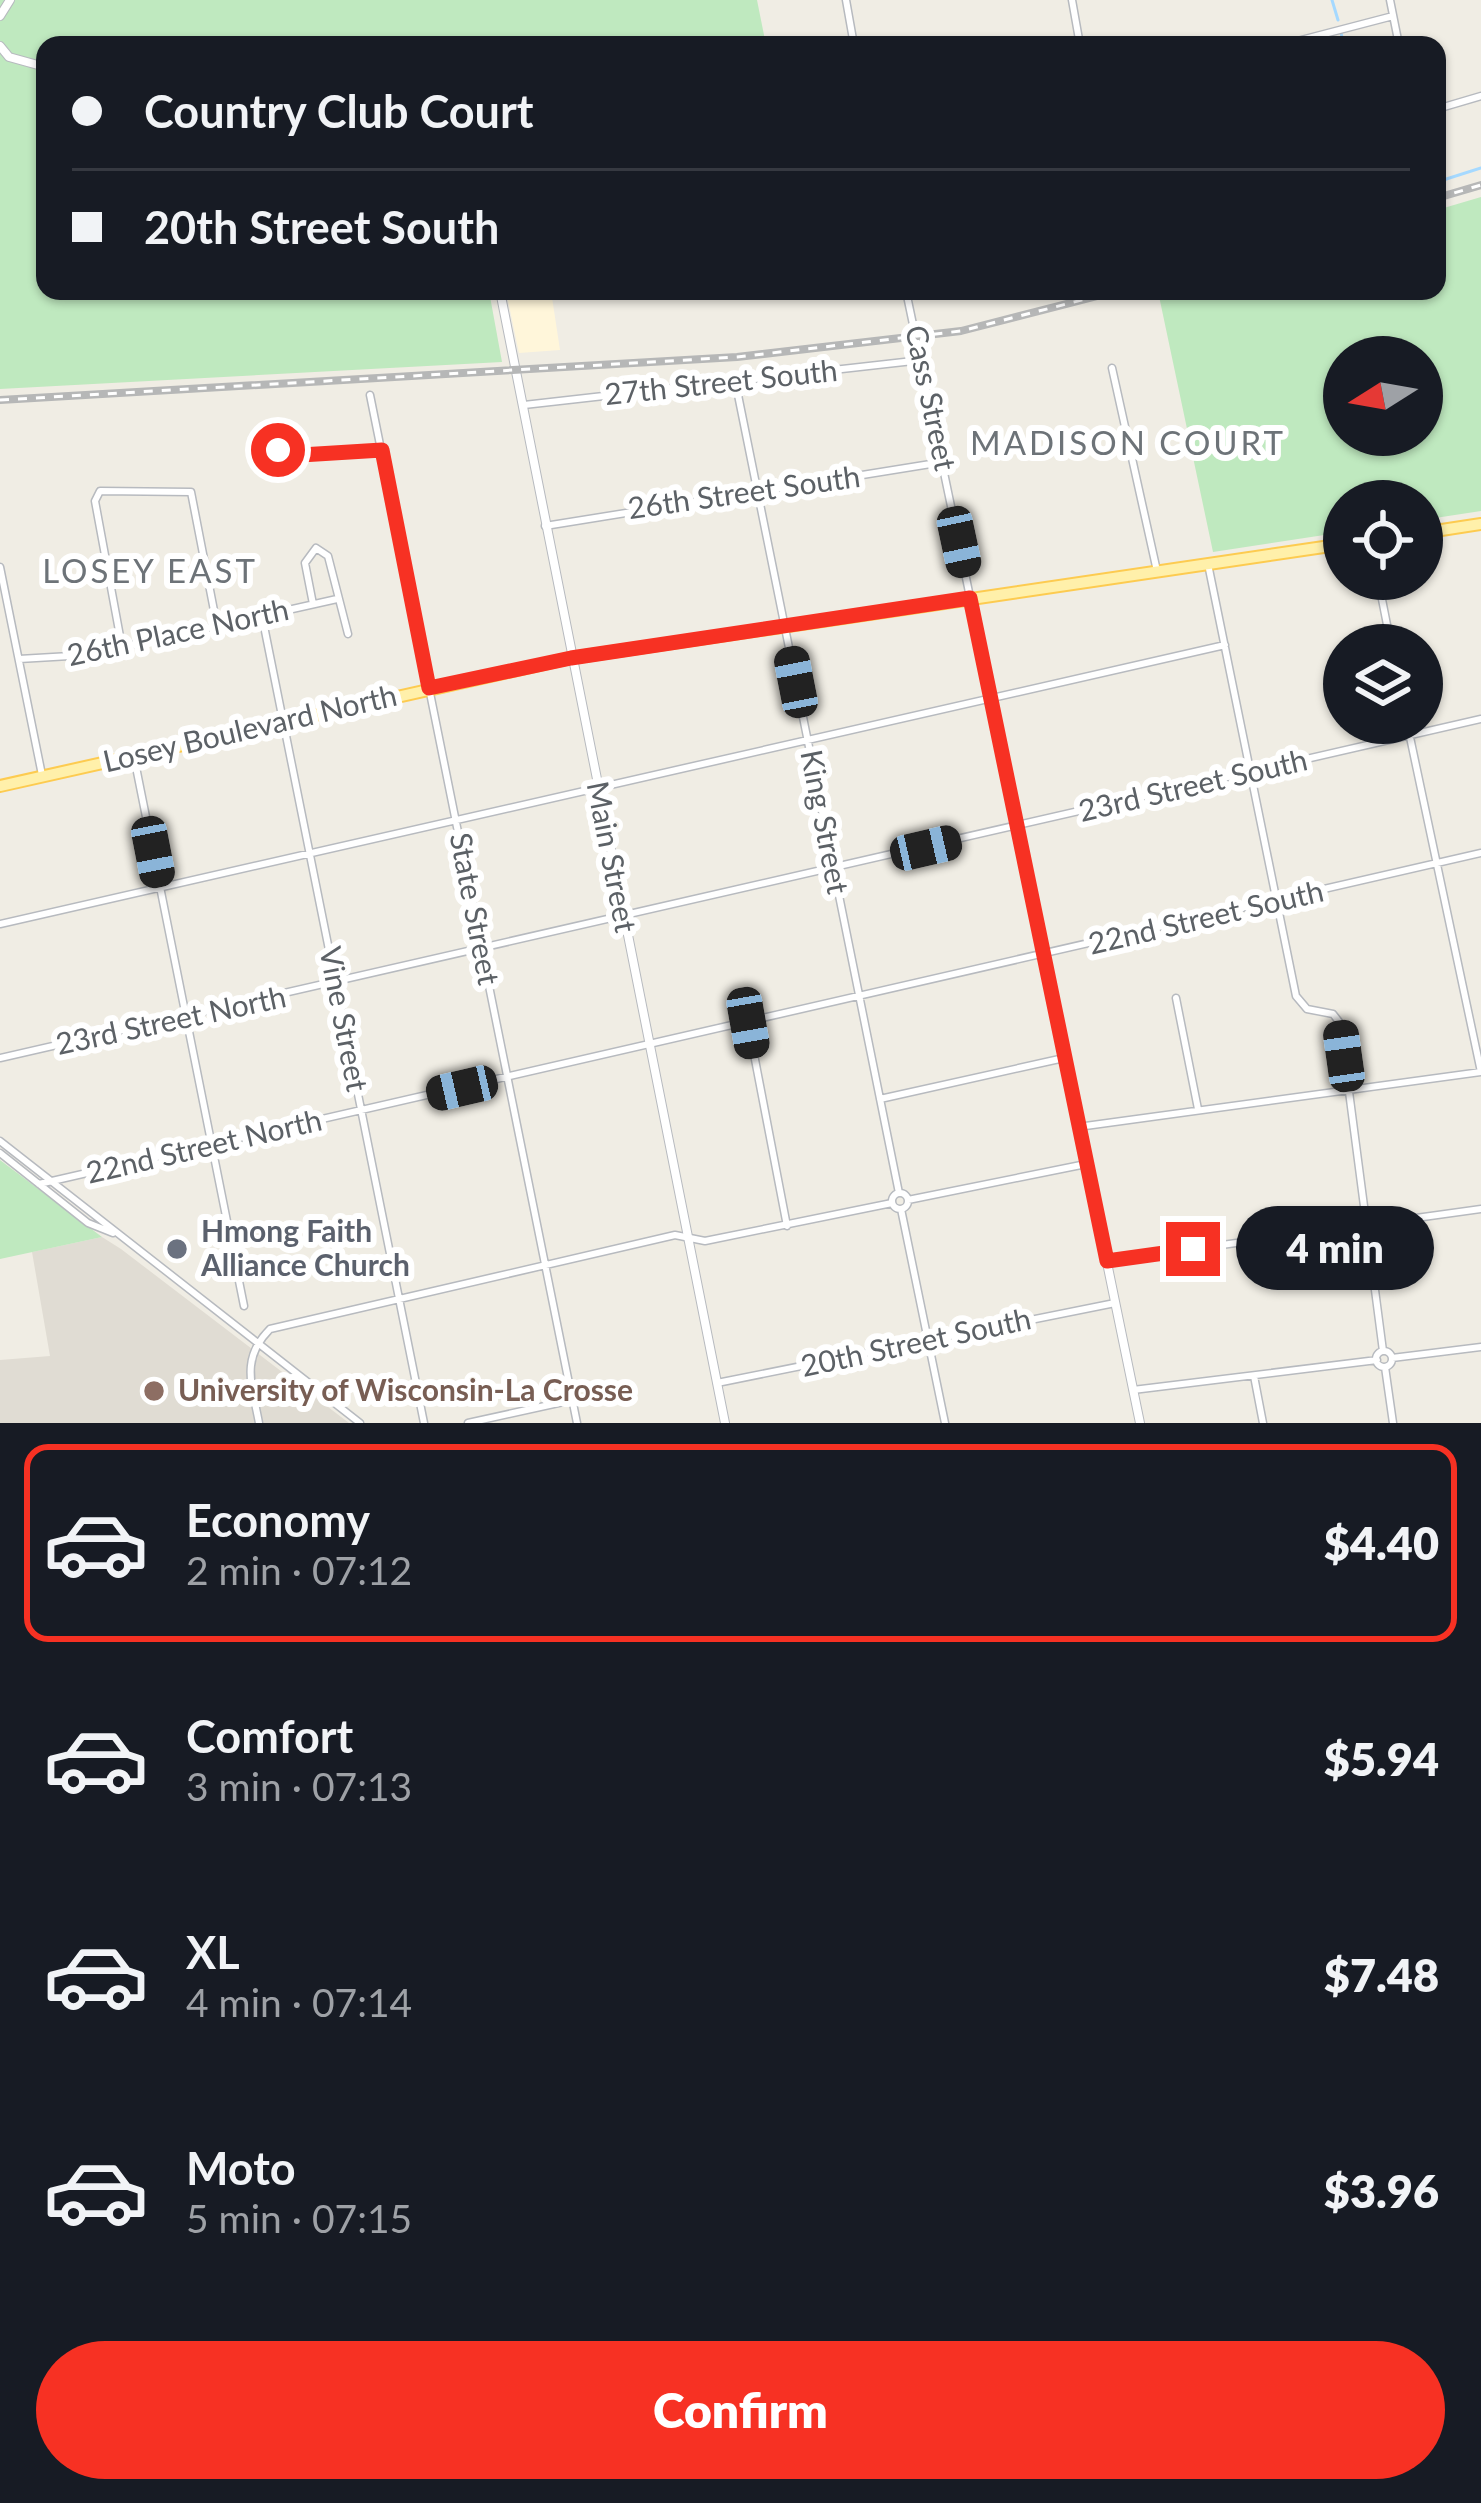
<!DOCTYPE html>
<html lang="en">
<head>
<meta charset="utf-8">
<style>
  :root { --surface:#171b24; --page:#242831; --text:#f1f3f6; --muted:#9ea1a6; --line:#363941; --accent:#f73123 }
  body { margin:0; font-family:Lato,sans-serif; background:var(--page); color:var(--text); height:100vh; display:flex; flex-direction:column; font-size:45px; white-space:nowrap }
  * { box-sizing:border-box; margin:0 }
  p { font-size:39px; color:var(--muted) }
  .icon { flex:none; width:66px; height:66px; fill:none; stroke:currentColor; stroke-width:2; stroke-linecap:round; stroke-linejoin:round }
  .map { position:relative; height:1423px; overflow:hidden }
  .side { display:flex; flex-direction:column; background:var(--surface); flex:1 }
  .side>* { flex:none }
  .top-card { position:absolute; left:36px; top:36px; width:1410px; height:264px; border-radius:24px; box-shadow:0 3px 9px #0004; display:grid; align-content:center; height:264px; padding:0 36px; background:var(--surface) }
  .needle { width:78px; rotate:259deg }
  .fabs { position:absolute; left:1323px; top:336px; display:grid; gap:24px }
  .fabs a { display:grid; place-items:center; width:120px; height:120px; border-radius:50%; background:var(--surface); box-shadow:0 3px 9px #0004; font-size:60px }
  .end { position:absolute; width:54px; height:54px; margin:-27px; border:15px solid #f73123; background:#fff; box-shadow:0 0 0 6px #fff }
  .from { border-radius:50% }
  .bubble { position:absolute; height:84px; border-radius:42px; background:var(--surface); box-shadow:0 3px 9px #0004; font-size:39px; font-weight:800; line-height:84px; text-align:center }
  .car { position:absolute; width:36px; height:72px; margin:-36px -18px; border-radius:15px; box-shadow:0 0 9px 3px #0007; background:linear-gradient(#222 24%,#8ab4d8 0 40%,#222 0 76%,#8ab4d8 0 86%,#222 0) }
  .top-card b { display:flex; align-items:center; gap:42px; height:114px; font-size:45px }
  .top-card b+b { border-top:3px solid var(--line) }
  .top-card i { width:30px; height:30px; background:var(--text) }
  ul { padding:21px 0 0; list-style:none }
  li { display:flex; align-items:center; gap:36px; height:198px; margin:0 24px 18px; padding:0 12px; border:6px solid transparent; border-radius:24px }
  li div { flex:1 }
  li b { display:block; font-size:45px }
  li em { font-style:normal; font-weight:800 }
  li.selected { border-color:var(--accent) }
  li>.icon { width:108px; height:108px; stroke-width:1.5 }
  .primary-button { display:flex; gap:24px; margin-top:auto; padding:24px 36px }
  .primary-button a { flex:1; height:138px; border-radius:72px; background:var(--accent); color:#fff; font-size:48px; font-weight:800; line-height:138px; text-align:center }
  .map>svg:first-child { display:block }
  .commercial { fill:#fff6da }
  .education { fill:#e0dcd3 }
  .green { fill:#bfe9bf; fill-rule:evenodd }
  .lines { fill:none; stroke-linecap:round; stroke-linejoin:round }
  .stream { stroke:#a5d9ff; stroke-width:3 }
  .minor-casing { stroke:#b7babf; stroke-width:9 }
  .tertiary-casing { stroke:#b7babf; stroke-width:10 }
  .primary-casing { stroke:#fdcb50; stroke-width:14 }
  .minor { stroke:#fff; stroke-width:6 }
  .tertiary { stroke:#fff; stroke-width:8 }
  .primary { stroke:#fff0aa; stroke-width:10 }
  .rail-casing { stroke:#b6b7b7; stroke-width:8 }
  .rail { stroke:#fff; stroke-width:3; stroke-dasharray:9; stroke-linecap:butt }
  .route { stroke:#f73123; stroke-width:15 }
  .worship-dot { fill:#6b7280; stroke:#fff; stroke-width:4.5 }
  .education-dot { fill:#8d6e63; stroke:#fff; stroke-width:4.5 }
  .labels { text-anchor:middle; stroke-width:12; stroke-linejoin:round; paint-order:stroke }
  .street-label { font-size:30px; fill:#5c6166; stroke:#fff }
  .worship-label { font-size:30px; font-weight:bold; fill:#5b616d; stroke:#fff; text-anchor:start }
  .education-label { font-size:30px; font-weight:bold; fill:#785e54; stroke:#fff; text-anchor:start }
  .neighbourhood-label { font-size:33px; letter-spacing:3px; fill:#6d7378; stroke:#fff }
</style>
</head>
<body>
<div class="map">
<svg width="1481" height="1423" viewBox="0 0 1481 1423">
  <rect width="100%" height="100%" fill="#f0ede4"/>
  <path class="commercial" d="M 506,291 L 551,291 L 560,350 L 519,353 Z"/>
  <path class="education" d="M 102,1237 L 121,1249 L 349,1423 L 0,1423 L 0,1360 L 50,1356 L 32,1252 Z"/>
  <path class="green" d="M 0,0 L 757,0 L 766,45 L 45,45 L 45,291 L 489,291 L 502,362 L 0,389 Z
    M 1481,197 L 1481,511 L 1422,520 L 1422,501 L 1344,501 L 1344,532 L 1213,552 L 1159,296 L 1166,291 L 1437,291 L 1437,210 ZM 1344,357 L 1422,357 L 1422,435 L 1344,435 Z
    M 0,1160 L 102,1237 L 0,1259 Z"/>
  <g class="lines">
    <path class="stream" d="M 1332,0 L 1338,20
      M 1341,33 L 1344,45
      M 1437,182 L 1481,168"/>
    <g class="minor-casing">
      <path id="minor" d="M 846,0 L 854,45
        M 1072,0 L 1080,45
        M 1390,0 L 1399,45
        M 1282,45 L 1393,16
        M 1437,109 L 1481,96
        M 906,291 L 970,597
        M 1112,368 L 1157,571
        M 735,380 L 899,1193
        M 370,395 L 577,1423
        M 524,405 L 922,360
        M 278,450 L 301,455 L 382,450
        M 545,526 L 943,462
        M 1208,564 L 1296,996 L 1307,1009 L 1333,1014 L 1340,1023 L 1383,1351
        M 0,567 L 42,775
        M 1378,579 L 1391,645
        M 313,604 L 305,563 L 316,548 L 328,556 L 348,634
        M 262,616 L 424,1423
        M 122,647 L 95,501 L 100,491 L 191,492 L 217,626
        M 19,659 L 87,655 L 337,599
        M 1407,723 L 1481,1072
        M 134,757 L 244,1306
        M 0,924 L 1225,645
        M 1176,998 L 1198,1109
        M 748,1023 L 787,1226
        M 0,1058 L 1481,719
        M 880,1099 L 1064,1058
        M 1078,1127 L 1481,1072
        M 0,1141 L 360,1423
        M 0,1153 L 88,1223 L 113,1233
        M 39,1184 L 1481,853
        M892 1201a8 8 0 1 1 16 0a8 8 0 1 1-16 0Z
        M 908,1200 L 1086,1164
        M 901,1209 L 945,1423
        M 1107,1261 L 1481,1209
        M1376 1359a8 8 0 1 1 16 0a8 8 0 1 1-16 0Z
        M 1392,1358 L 1481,1347
        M 1385,1367 L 1393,1423
        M 1254,1376 L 1263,1423
        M 717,1383 L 1115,1303
        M 1133,1390 L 1377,1360
        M 259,1423 C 252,1385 240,1359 270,1329 L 675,1235 L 705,1241 L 892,1203
        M 468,1423 L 572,1400"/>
    </g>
    <g class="tertiary-casing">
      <path id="tertiary" d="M 0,16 L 10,0
        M 0,46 L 9,57 L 45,67
        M 500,291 L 725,1423
        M 970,597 L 1140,1423"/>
    </g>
    <g class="primary-casing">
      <path id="primary" d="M 1422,533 L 1481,524
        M 0,786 L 571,658 L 1344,544"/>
    </g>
    <use href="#minor" class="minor"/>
    <use href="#tertiary" class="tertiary"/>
    <use href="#primary" class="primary"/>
    <g class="rail-casing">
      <path id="rail" d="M 1437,198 L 1481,185
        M 0,400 L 737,357 L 961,331 L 1117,291"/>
    </g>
    <use href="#rail" class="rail"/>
  </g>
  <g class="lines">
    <path class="route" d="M 278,450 L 301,455 L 382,450 L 429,688 L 571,658 L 970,598 L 1107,1261 L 1193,1249"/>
  </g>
  <circle class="worship-dot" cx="177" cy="1249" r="12"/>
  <circle class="education-dot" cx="154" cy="1391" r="12"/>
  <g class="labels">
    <g class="street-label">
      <text transform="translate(721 383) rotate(-6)" y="10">27th Street South</text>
      <text transform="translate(930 398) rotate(78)" y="10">Cass Street</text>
      <text transform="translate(744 493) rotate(-8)" y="10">26th Street South</text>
      <text transform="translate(178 633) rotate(-12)" y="10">26th Place North</text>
      <text transform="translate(250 729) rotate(-13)" y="10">Losey Boulevard North</text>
      <text transform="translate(1193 786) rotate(-13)" y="10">23rd Street South</text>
      <text transform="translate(824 822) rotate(79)" y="10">King Street</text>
      <text transform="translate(611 857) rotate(79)" y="10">Main Street</text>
      <text transform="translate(474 909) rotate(79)" y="10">State Street</text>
      <text transform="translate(1206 918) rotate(-13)" y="10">22nd Street South</text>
      <text transform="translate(343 1019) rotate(79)" y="10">Vine Street</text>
      <text transform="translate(171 1021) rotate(-12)" y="10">23rd Street North</text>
      <text transform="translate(204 1147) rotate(-13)" y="10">22nd Street North</text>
      <text transform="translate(916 1343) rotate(-12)" y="10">20th Street South</text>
    </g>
    <g class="worship-label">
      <text x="201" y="1242">Hmong Faith<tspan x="201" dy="34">Alliance Church</tspan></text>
    </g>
    <g class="education-label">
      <text x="178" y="1401">University of Wisconsin-La Crosse</text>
    </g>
    <g class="neighbourhood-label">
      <text x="1128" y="455">MADISON COURT</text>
      <text x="150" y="583">LOSEY EAST</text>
    </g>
  </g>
</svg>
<div class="fabs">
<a><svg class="needle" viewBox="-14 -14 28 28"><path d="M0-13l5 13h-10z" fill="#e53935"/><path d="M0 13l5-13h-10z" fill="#9ea1a6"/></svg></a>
<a><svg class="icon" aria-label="locate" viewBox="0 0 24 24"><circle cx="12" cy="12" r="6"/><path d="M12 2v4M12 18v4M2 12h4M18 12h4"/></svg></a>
<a><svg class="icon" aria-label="layers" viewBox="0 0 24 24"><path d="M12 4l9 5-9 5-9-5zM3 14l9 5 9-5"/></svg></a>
</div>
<i class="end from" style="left:278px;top:450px"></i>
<i class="end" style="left:1193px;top:1249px"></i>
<div class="bubble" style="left:1236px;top:1206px;width:198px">4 min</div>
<i class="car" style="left:959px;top:542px;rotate:168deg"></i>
<i class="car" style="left:796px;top:682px;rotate:349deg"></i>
<i class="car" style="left:926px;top:848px;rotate:77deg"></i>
<i class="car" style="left:153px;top:852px;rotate:169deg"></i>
<i class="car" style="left:748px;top:1023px;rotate:170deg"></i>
<i class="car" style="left:1344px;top:1056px;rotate:352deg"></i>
<i class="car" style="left:462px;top:1088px;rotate:257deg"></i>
<div class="top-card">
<b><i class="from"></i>Country Club Court</b>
<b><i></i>20th Street South</b>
</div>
</div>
<section class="side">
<ul>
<li class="selected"><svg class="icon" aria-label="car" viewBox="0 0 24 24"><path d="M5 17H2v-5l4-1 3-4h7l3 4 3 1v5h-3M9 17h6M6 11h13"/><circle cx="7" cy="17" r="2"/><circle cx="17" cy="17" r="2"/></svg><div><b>Economy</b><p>2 min · 07:12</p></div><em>$4.40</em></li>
<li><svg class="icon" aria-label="car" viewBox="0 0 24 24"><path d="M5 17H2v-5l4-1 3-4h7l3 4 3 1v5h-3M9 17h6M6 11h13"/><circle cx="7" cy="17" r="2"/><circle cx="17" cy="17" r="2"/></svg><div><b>Comfort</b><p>3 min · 07:13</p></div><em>$5.94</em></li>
<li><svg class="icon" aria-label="car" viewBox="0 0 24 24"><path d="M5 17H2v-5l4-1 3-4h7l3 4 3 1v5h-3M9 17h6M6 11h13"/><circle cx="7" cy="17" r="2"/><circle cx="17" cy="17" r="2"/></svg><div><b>XL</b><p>4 min · 07:14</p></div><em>$7.48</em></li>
<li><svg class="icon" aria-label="car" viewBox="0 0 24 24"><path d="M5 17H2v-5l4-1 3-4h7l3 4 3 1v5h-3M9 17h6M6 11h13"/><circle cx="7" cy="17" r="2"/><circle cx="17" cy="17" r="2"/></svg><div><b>Moto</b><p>5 min · 07:15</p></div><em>$3.96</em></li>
</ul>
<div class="primary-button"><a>Confirm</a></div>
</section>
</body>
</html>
